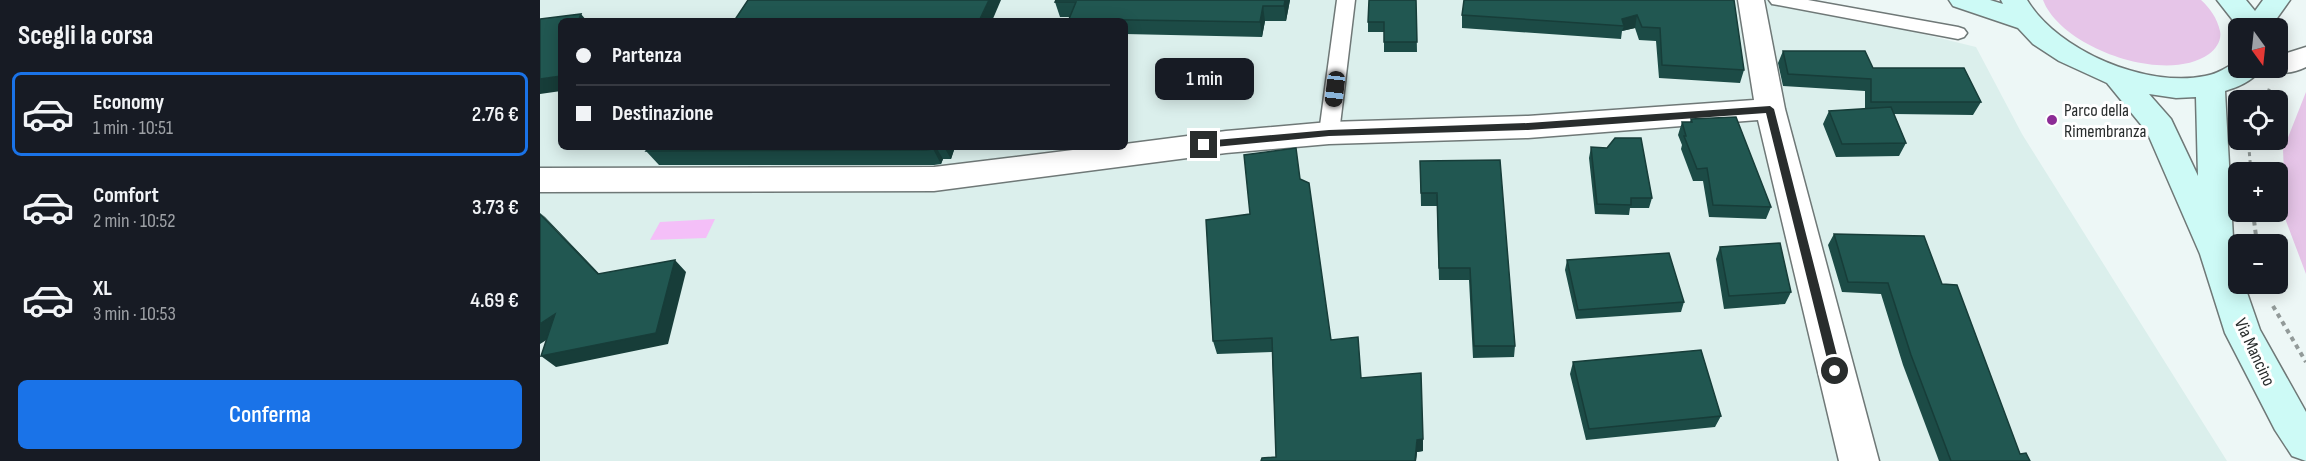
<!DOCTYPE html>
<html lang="it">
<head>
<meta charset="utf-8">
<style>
  :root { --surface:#171b24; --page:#20242c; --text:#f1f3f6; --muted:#9ea1a6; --line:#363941; --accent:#1a73e8 }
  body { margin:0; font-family:"Sofia Sans Condensed",sans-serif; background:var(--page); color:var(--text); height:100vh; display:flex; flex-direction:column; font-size:22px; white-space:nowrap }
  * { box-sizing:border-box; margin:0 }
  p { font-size:20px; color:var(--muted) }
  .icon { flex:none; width:33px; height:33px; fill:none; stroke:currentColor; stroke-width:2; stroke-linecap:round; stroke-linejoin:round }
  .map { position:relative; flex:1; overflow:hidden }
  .sheet { display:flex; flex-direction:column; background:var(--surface); width:540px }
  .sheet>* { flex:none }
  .banner { position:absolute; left:18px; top:18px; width:570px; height:132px; border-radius:9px; box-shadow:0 3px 15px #0003; display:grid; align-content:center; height:132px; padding:0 18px; background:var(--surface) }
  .needle { width:39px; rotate:165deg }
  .buttons { position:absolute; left:1688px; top:18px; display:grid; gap:12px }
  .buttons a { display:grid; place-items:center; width:60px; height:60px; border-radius:9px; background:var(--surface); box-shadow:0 3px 15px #0003; font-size:30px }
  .end { position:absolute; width:27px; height:27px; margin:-14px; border:8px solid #292d2d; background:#fff; box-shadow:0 0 0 3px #fff }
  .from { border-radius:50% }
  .bubble { position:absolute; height:42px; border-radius:9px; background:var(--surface); box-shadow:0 3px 15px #0003; font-size:20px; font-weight:600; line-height:42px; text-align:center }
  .car { position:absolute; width:18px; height:36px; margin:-18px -9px; border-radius:8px; box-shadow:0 0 4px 2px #0007; background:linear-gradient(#222 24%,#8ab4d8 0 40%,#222 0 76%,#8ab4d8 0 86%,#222 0) }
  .banner b { display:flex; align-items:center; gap:21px; height:57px; font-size:22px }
  .banner b+b { border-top:2px solid var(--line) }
  .banner i { width:15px; height:15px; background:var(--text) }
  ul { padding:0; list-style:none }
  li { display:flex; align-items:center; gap:18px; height:84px; margin:0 12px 9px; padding:0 6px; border:3px solid transparent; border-radius:9px }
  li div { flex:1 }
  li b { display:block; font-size:22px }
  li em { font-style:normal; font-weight:600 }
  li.current { border-color:var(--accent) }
  li>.icon { width:54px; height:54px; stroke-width:1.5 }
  h2 { padding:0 18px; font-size:27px; line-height:72px }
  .button { display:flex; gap:12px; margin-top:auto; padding:12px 18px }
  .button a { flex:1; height:69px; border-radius:9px; background:var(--accent); color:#fff; font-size:24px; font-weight:600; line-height:69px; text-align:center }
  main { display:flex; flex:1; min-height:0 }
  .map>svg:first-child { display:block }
  .built { fill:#dbefec; fill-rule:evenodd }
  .green { fill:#e6c5e8 }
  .water { fill:#f4bff8 }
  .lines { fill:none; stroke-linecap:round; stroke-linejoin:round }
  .lane-casing { stroke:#6f7877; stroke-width:3 }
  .street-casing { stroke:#6f7877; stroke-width:3 }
  .secondary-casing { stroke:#6f7877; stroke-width:3 }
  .path-far1 { stroke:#929a99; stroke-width:3; stroke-dasharray:4 4; stroke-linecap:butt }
  .path { stroke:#929a99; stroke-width:4; stroke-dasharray:4.5 4.5; stroke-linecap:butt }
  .lane { fill:#fff; fill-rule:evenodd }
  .street { fill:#fff; fill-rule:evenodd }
  .secondary { fill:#cdfaf6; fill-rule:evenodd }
  .wall { fill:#1c4b46 }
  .shaded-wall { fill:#173d39 }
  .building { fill:#215751; stroke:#173d39; stroke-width:1.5 }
  .route { fill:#292d2d }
  .poi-dot { fill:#8c2c96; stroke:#fff; stroke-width:2 }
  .labels { text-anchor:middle; stroke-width:6; stroke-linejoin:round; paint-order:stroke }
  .poi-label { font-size:18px; fill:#292d2d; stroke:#fff; text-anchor:start }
  .street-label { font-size:18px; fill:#292d2d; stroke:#fff }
</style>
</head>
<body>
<main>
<section class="sheet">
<h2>Scegli la corsa</h2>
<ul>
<li class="current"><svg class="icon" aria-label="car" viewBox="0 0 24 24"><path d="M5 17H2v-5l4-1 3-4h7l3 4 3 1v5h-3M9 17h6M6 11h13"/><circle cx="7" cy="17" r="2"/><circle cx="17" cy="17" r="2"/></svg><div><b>Economy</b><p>1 min · 10:51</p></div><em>2.76 €</em></li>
<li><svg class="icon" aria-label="car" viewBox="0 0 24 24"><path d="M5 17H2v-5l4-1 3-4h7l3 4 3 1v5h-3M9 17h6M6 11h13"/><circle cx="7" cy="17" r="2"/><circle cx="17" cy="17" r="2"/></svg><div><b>Comfort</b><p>2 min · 10:52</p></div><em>3.73 €</em></li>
<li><svg class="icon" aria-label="car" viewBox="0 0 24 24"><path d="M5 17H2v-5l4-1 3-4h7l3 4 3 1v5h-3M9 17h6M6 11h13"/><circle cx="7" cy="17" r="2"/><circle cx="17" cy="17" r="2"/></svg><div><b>XL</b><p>3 min · 10:53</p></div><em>4.69 €</em></li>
</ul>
<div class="button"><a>Conferma</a></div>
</section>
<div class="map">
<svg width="1766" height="461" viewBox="0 0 1766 461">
  <rect width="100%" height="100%" fill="#edf7f6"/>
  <path class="built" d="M 0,0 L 1244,0 L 1436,47 L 1482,134 L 1687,461 L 0,461 ZM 21,21 L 585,21 L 585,147 L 21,147 Z"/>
  <path class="green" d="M 1503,0 L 1661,0 C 1670,8 1677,18 1680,31 C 1682,40 1676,49 1669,54 C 1626,85 1521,48 1503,0 Z
    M 1766,92 L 1766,274 L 1746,221 L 1743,150 Z"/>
  <path class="water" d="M 175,219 L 166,238 L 110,240 L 120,222 Z"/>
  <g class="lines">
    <g class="lane-casing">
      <path id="lane" d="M 797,0 L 815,0 L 799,133 L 796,138 L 789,140 L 782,138 L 779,133 Z
        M 1229,0 L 1268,0 L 1418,27 L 1424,29 L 1427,33 L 1424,37 L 1418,39 L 1238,5 L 1232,4 Z"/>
    </g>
    <g class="street-casing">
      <path id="street" d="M 1198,0 L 1224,0 L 1245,109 L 1339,461 L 1299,461 L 1218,120 L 988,138 L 789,144 L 686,153 L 394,191 L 0,192 L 0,168 L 394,167 L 557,147 L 585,147 L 585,144 L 686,131 L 789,122 L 988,116 L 1214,100 Z
        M 1766,47 L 1766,67 C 1754,73 1737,76 1726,68 L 1737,68 L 1737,53 L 1747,53 Z"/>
    </g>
    <g class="secondary-casing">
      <path id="secondary" d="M 1409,0 L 1450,0 L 1463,4 L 1461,0 L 1487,0 C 1518,51 1606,88 1665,76 C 1678,74 1687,67 1698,61 L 1698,68 L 1721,68 C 1715,80 1698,87 1685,91 L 1693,238 L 1689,244 L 1698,266 L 1698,284 L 1704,284 L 1720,330 L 1766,412 L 1766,461 L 1752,456 L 1735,430 L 1685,333 L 1660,254 L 1607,132 L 1567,83 L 1519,61 L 1493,44 L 1478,28 L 1413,6 ZM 1609,94 L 1636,98 L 1656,97 L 1658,176 L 1631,119 Z
        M 1677,0 L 1706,0 L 1715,11 L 1723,0 L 1750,0 L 1730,28 L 1699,28 Z"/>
    </g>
    <path class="path-far1" d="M 1725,100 L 1730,87
      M 1711,172 L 1709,149 L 1712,140"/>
    <path class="path" d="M 1713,212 L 1717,244
      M 1733,306 L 1766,362"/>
    <use href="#lane" class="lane"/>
    <use href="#street" class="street"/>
    <use href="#secondary" class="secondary"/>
  </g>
  <path class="wall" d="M 750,0 L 746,21 L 725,21 L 722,37 L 585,34 L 585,21 L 530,21 L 530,17 L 520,17 L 515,2 Z
    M 876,0 L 877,52 L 844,52 L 844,32 L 828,32 L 828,22 Z
    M 1194,0 L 1204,70 L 1200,83 L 1119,78 L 1116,41 L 1099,40 L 1095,28 L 1082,31 L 1081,39 L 922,28 L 922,15 Z
    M 1243,51 L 1333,68 L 1441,102 L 1433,115 L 1354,114 L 1366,143 L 1359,156 L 1296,157 L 1283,124 L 1289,111 L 1325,109 L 1325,91 L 1243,86 L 1238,63 Z
    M 1151,119 L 1231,207 L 1226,219 L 1169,217 L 1163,181 L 1153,181 L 1141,149 L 1142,145 L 1138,135 L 1142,122 L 1150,122 Z
    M 109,147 L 415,147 L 411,159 L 403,159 L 401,164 L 394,165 L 119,165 L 106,151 Z
    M 1051,147 L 1112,198 L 1109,208 L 1090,208 L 1089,215 L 1055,214 L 1049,158 Z
    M 880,161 L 975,346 L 974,357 L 933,358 L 929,280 L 899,280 L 897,206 L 881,206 Z
    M 760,179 L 791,340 L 821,378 L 883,451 L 877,452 L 876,461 L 721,461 L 736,457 L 732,352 L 677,354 L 673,341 L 710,214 Z
    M 1294,234 L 1402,284 L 1480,454 L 1490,461 L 1399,461 L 1363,365 L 1341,294 L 1302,292 L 1288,245 Z
    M 1180,247 L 1251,292 L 1245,304 L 1184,309 L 1176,259 Z
    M 1027,260 L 1144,302 L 1141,312 L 1036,319 L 1025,270 Z
    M 1033,362 L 1181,416 L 1175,427 L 1046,440 L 1030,374 Z"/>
  <path class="shaded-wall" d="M 449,0 L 461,0 L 452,21 L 439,21 Z
    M 745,0 L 750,0 L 746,21 L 744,6 Z
    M 723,6 L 725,21 L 722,37 L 720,22 Z
    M 41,14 L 47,21 L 38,21 Z
    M 1097,15 L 1095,28 L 1082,31 L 1084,26 L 1082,19 Z
    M 21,76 L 21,91 L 0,94 L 0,79 Z
    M 394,147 L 396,147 L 403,159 L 401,164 L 393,149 Z
    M 404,147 L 415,147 L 411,159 Z
    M 0,213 L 5,217 L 71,286 L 58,274 Z
    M 135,260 L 146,272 L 128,344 L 16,367 L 1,356 Z
    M 15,314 L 29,326 L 0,344 L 0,324 Z
    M 883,439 L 883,451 L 877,452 L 876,461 L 875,461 L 877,440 Z"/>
  <path class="building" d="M 208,0 L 449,0 L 439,21 L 194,21 Z
    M 516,0 L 745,0 L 744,6 L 723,6 L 720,22 L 529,19 L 536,2 L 515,2 Z
    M 829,0 L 876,0 L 877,42 L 844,42 L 844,22 L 828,22 Z
    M 924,0 L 1194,0 L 1204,70 L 1122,65 L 1120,28 L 1102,27 L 1097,15 L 1082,19 L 1084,26 L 922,15 Z
    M 41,14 L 38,21 L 21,21 L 21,76 L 0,79 L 0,19 Z
    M 1243,51 L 1325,51 L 1333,68 L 1424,68 L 1441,102 L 1331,102 L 1331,79 L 1248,74 Z
    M 1351,107 L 1366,143 L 1302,144 L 1289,111 Z
    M 1196,117 L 1231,207 L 1173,205 L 1167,168 L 1157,169 L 1144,136 L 1146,136 L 1142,122 L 1152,122 L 1151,119 Z
    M 1075,138 L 1101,138 L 1112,198 L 1091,198 L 1091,205 L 1057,204 L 1051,147 L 1067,148 Z
    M 109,147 L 394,147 L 393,149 L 386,150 L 106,151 Z
    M 756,148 L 760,179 L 769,183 L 791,340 L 818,337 L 821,378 L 881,373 L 883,439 L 877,440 L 875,461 L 721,461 L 722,458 L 736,457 L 732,338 L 673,341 L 666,220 L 710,214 L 704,155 Z
    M 960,160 L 975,346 L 934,346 L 930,268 L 899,268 L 897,193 L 881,193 L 880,161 Z
    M 0,214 L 58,274 L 135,260 L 116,333 L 1,356 L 15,314 L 0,324 Z
    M 1294,234 L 1384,236 L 1402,284 L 1417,285 L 1480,454 L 1486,453 L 1490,461 L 1411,461 L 1371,355 L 1348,283 L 1308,282 Z
    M 1240,243 L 1251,292 L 1189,296 L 1180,247 Z
    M 1129,253 L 1144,302 L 1038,310 L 1027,260 Z
    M 1161,350 L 1181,416 L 1049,429 L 1033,362 Z"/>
  <path class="route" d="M 1230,106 L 1234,109 L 1301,371 L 1295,375 L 1290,371 L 1226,113 L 988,130 L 789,136 L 664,148 L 659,145 L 664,141 L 789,130 L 988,123 Z"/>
  <circle class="poi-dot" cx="1512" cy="120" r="6"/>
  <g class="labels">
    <g class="poi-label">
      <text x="1524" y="116">Parco della<tspan x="1524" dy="21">Rimembranza</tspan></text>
    </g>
    <g class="street-label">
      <text transform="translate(1715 352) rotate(65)" y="6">Via Mancino</text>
    </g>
  </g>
</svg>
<div class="buttons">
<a><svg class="needle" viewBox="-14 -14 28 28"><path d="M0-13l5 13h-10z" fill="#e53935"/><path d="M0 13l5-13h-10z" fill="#9ea1a6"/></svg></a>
<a><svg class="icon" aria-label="locate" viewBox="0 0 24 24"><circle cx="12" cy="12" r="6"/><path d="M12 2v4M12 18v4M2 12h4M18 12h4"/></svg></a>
<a>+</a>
<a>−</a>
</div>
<i class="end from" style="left:1295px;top:371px"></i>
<i class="end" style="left:664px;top:145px"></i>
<div class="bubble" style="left:615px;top:58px;width:99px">1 min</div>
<i class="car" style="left:795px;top:89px;rotate:187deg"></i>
<div class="banner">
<b><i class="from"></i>Partenza</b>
<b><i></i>Destinazione</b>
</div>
</div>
</main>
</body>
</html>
